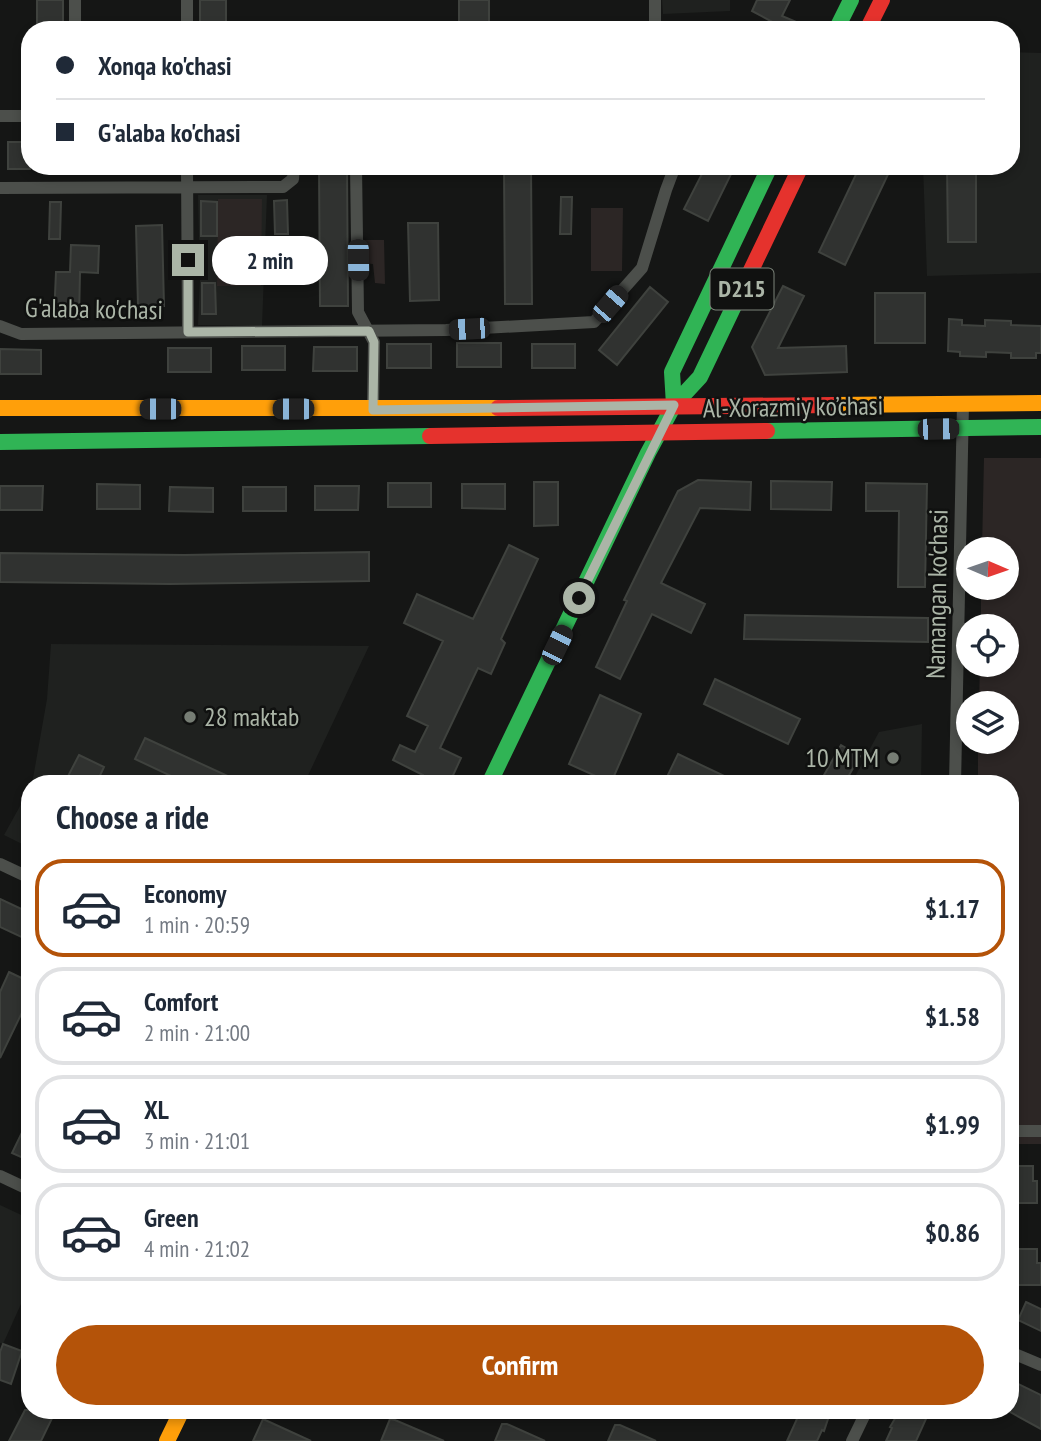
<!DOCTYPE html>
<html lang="en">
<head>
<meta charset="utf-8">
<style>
  :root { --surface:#fff; --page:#f6f6f7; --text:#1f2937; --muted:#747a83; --line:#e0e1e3; --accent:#b45309 }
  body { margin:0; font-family:"PT Sans Narrow",sans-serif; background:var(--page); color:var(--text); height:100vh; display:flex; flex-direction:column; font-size:26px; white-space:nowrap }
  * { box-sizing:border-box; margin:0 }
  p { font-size:23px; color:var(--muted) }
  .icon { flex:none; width:38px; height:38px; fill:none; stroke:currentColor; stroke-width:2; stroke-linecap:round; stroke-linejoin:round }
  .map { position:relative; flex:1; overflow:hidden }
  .drawer { position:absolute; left:21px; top:775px; width:998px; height:644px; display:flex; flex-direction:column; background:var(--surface); border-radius:28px; box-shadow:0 4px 10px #0003 }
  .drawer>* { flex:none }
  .top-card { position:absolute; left:21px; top:21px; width:999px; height:154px; border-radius:28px; box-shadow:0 4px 10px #0003; display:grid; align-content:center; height:154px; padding:0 35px; background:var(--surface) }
  .needle { width:46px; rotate:92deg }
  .controls { position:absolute; left:956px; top:537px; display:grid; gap:14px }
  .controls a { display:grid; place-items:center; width:63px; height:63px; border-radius:50%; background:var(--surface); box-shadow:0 4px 10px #0003; font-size:35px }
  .end { position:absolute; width:32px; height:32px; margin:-16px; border:9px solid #abb5a7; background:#111; box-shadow:0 0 0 4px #111 }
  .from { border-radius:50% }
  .bubble { position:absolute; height:49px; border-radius:24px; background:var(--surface); box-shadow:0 4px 10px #0003; font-size:23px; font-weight:700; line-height:49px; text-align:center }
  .car { position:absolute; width:21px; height:42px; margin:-21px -10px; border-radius:9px; box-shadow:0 0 5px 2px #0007; background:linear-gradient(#222 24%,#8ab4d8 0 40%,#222 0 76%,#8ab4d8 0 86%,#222 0) }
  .top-card b { display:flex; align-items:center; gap:24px; height:66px; font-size:26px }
  .top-card b+b { border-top:2px solid var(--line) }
  .top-card i { width:18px; height:18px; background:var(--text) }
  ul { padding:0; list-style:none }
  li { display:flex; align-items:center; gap:21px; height:98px; margin:0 14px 10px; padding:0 21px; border:4px solid var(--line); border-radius:28px }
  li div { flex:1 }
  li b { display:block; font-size:26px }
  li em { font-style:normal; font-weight:700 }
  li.current { border-color:var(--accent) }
  li>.icon { width:63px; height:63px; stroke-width:1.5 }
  h2 { padding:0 35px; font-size:32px; line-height:84px }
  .button { display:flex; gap:14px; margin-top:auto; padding:14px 35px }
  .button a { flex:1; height:80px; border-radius:42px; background:var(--accent); color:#fff; font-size:28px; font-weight:700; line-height:80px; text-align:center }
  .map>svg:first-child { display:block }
  .built { fill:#1f211f }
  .green { fill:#2c2625 }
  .building { fill:#303230; stroke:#3f423e; stroke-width:2 }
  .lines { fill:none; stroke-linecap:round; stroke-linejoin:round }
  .street { stroke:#4c4f4b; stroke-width:12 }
  .fast { stroke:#30b455; stroke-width:16 }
  .slow { stroke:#ff9f0a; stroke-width:16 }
  .jam { stroke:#e5322d; stroke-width:16 }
  .route { stroke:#abb5a7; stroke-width:9 }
  .poi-dot { fill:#767d74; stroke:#101110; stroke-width:2.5 }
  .labels { text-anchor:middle; stroke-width:5; stroke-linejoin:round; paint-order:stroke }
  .shield { fill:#101110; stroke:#7c847a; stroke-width:2 }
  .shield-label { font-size:24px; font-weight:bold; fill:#abb5a7 }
  .street-label { font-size:26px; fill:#abb5a7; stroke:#101110 }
  .poi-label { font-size:26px; fill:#abb5a7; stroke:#101110; text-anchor:start }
</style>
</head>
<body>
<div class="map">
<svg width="1041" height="1441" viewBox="0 0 1041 1441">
  <rect width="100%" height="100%" fill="#151615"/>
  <path class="built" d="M 662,0 L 730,0 L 730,11 L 663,14 Z
    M 1012,52 L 1041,53 L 1041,273 L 927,276 L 923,166 L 1012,166 Z
    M 198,195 L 267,195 L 262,326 L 198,325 L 200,278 Z
    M 51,644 L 369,646 L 304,784 L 32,784 L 47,699 Z
    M 922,724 L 921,784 L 851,784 L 879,732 Z
    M 30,788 L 30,848 L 4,835 Z
    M 0,1205 L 30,1219 L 30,1284 L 3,1344 L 0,1343 Z"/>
  <path class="green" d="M 218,199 L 262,199 L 261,286 L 217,286 Z
    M 591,208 L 623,208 L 622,271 L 591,271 Z
    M 363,240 L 384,240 L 385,284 L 375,283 L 373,264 L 363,263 Z
    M 984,458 L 1041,458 L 1041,1144 L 1010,1144 L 1010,784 L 978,784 L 978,742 L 1006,742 L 1006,704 L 979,703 L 980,665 L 1006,665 L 1006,626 L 981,626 L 981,588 L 1006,588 L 1006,550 L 982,549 Z"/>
  <path class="building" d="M 37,0 L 63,0 L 63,30 L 37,30 Z
    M 200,0 L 226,0 L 226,30 L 200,30 Z
    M 459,0 L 489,0 L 489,30 L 459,30 Z
    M 757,0 L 790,0 L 782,16 L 815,30 L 778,30 L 780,26 L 752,11 Z
    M 8,142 L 30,142 L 30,169 L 8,169 Z
    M 319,166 L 347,166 L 348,306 L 320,306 Z
    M 504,166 L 531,166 L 532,304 L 505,304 Z
    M 706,166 L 735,166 L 708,221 L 684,209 Z
    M 860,166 L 892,166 L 845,265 L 819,252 Z
    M 947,166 L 976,166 L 976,242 L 948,242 Z
    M 561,197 L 572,197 L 571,234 L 560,234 Z
    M 287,200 L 288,234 L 275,234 L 274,201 Z
    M 201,201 L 217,202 L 217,236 L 201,236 Z
    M 50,202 L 61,202 L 60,239 L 49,239 Z
    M 408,223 L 438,223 L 439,300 L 410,301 Z
    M 162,225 L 164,306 L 138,306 L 136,226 Z
    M 71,245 L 99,246 L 98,273 L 80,272 L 79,319 L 54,318 L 56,272 L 70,272 Z
    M 202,283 L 215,283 L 216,314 L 202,314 Z
    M 783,286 L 804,296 L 778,348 L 846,346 L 847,372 L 765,375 L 752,347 Z
    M 650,287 L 668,302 L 617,365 L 599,350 Z
    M 875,293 L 925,293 L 925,343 L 875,343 Z
    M 949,319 L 962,320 L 962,325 L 985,326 L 985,320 L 1011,321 L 1011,325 L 1041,326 L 1041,353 L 1036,353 L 1036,358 L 1011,358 L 1011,353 L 986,352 L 986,357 L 960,356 L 960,352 L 948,351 Z
    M 457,343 L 501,343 L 501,367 L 457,367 Z
    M 387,344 L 431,344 L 431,368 L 387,368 Z
    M 532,344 L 575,344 L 575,368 L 532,368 Z
    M 242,346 L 285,346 L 285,370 L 242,370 Z
    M 314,347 L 357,347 L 357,371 L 313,371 Z
    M 168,348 L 211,348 L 211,372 L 168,372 Z
    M 0,349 L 41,350 L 41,374 L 0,374 Z
    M 698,480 L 751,482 L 750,510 L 700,508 L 661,583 L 705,604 L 691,633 L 652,614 L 620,679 L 596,667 L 627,601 L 624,600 L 645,557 L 678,491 Z
    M 771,481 L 832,482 L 831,510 L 771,509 Z
    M 534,482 L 558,482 L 558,525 L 534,526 Z
    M 388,483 L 431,483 L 431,507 L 388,507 Z
    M 866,483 L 927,484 L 925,587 L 898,587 L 899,511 L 866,511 Z
    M 97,484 L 140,485 L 140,509 L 97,509 Z
    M 462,484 L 505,484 L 505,509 L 462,508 Z
    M 0,486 L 43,486 L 42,510 L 0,510 Z
    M 315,486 L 359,486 L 358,510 L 315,510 Z
    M 170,487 L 213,488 L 213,512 L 169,511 Z
    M 243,487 L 286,487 L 286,511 L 243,511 Z
    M 509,545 L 538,559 L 501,639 L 505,643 L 491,674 L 478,668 L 440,748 L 461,758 L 449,784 L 419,784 L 423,775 L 393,760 L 400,745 L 415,752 L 428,726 L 407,716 L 443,641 L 404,623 L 417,594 L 473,619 Z
    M 369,552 L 369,581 L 170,584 L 0,582 L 0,553 L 184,555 Z
    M 745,615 L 928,618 L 928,642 L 744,639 Z
    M 715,679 L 800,719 L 788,744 L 704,704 Z
    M 600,695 L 641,714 L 611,783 L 569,764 Z
    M 145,738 L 245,784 L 188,784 L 135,759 Z
    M 841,745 L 860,756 L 844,784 L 819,784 Z
    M 678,754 L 741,784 L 677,784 L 666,779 Z
    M 79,755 L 104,767 L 96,784 L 64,784 Z
    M 0,899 L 30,913 L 30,941 L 0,927 Z
    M 9,972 L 30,982 L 30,996 L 0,1058 L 0,992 Z
    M 30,1116 L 30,1161 L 12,1153 Z
    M 1010,1166 L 1033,1166 L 1033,1181 L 1037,1181 L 1037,1203 L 1010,1203 Z
    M 1014,1249 L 1037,1249 L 1037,1263 L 1041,1263 L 1041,1285 L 1010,1285 L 1010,1253 L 1015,1253 Z
    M 1026,1302 L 1041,1309 L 1041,1331 L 1018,1320 Z
    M 3,1344 L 22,1351 L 11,1384 L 0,1380 L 0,1352 Z
    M 1010,1380 L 1041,1395 L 1041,1429 L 1010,1412 Z
    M 25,1410 L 56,1410 L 41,1441 L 9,1441 Z
    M 801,1410 L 831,1410 L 824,1431 L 822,1430 L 817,1441 L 787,1441 Z
    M 900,1410 L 930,1410 L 916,1441 L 886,1441 L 892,1428 L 890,1427 Z
    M 263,1419 L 311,1441 L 253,1441 Z
    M 390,1419 L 395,1420 L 444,1441 L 381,1441 Z
    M 502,1424 L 507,1424 L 545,1441 L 495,1441 Z
    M 615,1425 L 620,1425 L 656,1441 L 608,1441 Z"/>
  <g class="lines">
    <path class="street" d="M 187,0 L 187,30
      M 75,30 L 75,0
      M 655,30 L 655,0
      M 0,116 L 30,116
      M 187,166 L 188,332
      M 356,166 L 358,312 L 374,342 L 373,409
      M 0,188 L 283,187 L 293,179 L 294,166
      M 0,326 L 21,334 L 446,330 L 594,322 L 642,268 L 666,190 L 675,166
      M 955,784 L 963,404
      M 0,864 L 30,878
      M 1010,1131 L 1041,1131
      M 0,1176 L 30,1190
      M 1010,1352 L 1041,1365
      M 852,1441 L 867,1410"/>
    <path class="fast" d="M 836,30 L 851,0
      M 674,405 L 672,372 L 770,166
      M 767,431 L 1041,427
      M 0,442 L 430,436
      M 489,784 L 648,453 L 674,405 L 700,377 L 743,287"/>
    <path class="slow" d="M 834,405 L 1041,403
      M 0,408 L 498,408
      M 167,1441 L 182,1410"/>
    <path class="jam" d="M 867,30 L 882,0
      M 743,287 L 801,166
      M 498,408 L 834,405
      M 430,436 L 767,431"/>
  </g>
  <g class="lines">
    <path class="route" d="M 188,260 L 188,332 L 369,331 L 374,342 L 373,410 L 674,405 L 579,598"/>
  </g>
  <g class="poi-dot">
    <circle cx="190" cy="717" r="7"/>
    <circle cx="893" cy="758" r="7"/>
  </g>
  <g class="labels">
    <rect class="shield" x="710.5" y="268.5" width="63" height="41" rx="5"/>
    <g class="shield-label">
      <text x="742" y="297">D215</text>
    </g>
    <g class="street-label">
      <text transform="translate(94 309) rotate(1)" y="9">G'alaba ko'chasi</text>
      <text transform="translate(793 407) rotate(-1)" y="9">Al-Xorazmiy ko’chasi</text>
      <text transform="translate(937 594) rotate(-89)" y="9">Namangan ko'chasi</text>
    </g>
    <g class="poi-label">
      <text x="204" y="726">28 maktab</text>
      <text x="879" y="767" text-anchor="end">10 MTM</text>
    </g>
  </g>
</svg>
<div class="controls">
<a><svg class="needle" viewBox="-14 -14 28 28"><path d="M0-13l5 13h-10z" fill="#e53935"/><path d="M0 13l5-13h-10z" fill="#747a83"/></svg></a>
<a><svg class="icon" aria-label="locate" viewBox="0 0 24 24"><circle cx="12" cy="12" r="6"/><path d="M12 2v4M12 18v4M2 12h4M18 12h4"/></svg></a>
<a><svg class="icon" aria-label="layers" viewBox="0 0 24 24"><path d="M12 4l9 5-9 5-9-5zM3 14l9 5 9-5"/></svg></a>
</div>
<i class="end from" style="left:579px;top:598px"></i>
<i class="end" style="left:188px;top:260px"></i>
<div class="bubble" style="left:212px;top:236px;width:116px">2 min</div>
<i class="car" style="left:358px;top:260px;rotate:179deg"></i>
<i class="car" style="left:610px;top:304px;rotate:41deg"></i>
<i class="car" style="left:469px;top:329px;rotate:267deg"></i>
<i class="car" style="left:160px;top:409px;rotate:270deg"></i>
<i class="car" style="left:293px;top:409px;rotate:270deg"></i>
<i class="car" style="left:938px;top:429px;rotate:89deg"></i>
<i class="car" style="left:557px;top:645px;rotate:26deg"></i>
<div class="top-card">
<b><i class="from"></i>Xonqa ko'chasi</b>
<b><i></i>G'alaba ko'chasi</b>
</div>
<section class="drawer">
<h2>Choose a ride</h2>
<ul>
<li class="current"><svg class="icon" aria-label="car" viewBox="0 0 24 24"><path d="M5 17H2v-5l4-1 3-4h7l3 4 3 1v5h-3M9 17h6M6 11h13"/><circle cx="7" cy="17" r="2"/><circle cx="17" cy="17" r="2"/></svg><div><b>Economy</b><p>1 min · 20:59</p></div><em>$1.17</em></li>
<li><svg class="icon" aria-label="car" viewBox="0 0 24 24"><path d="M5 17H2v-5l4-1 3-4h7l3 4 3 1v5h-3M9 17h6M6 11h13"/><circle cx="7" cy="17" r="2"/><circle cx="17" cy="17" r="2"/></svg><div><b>Comfort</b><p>2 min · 21:00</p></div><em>$1.58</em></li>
<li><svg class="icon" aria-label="car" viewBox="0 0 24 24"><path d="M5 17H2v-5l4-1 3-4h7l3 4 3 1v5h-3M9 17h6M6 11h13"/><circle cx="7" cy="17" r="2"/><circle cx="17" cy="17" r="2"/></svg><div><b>XL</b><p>3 min · 21:01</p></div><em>$1.99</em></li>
<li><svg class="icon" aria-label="car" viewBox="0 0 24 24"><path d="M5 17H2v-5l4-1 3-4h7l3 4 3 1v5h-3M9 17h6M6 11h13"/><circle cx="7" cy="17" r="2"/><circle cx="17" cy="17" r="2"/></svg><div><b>Green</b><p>4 min · 21:02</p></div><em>$0.86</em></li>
</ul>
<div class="button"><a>Confirm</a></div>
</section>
</div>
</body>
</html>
